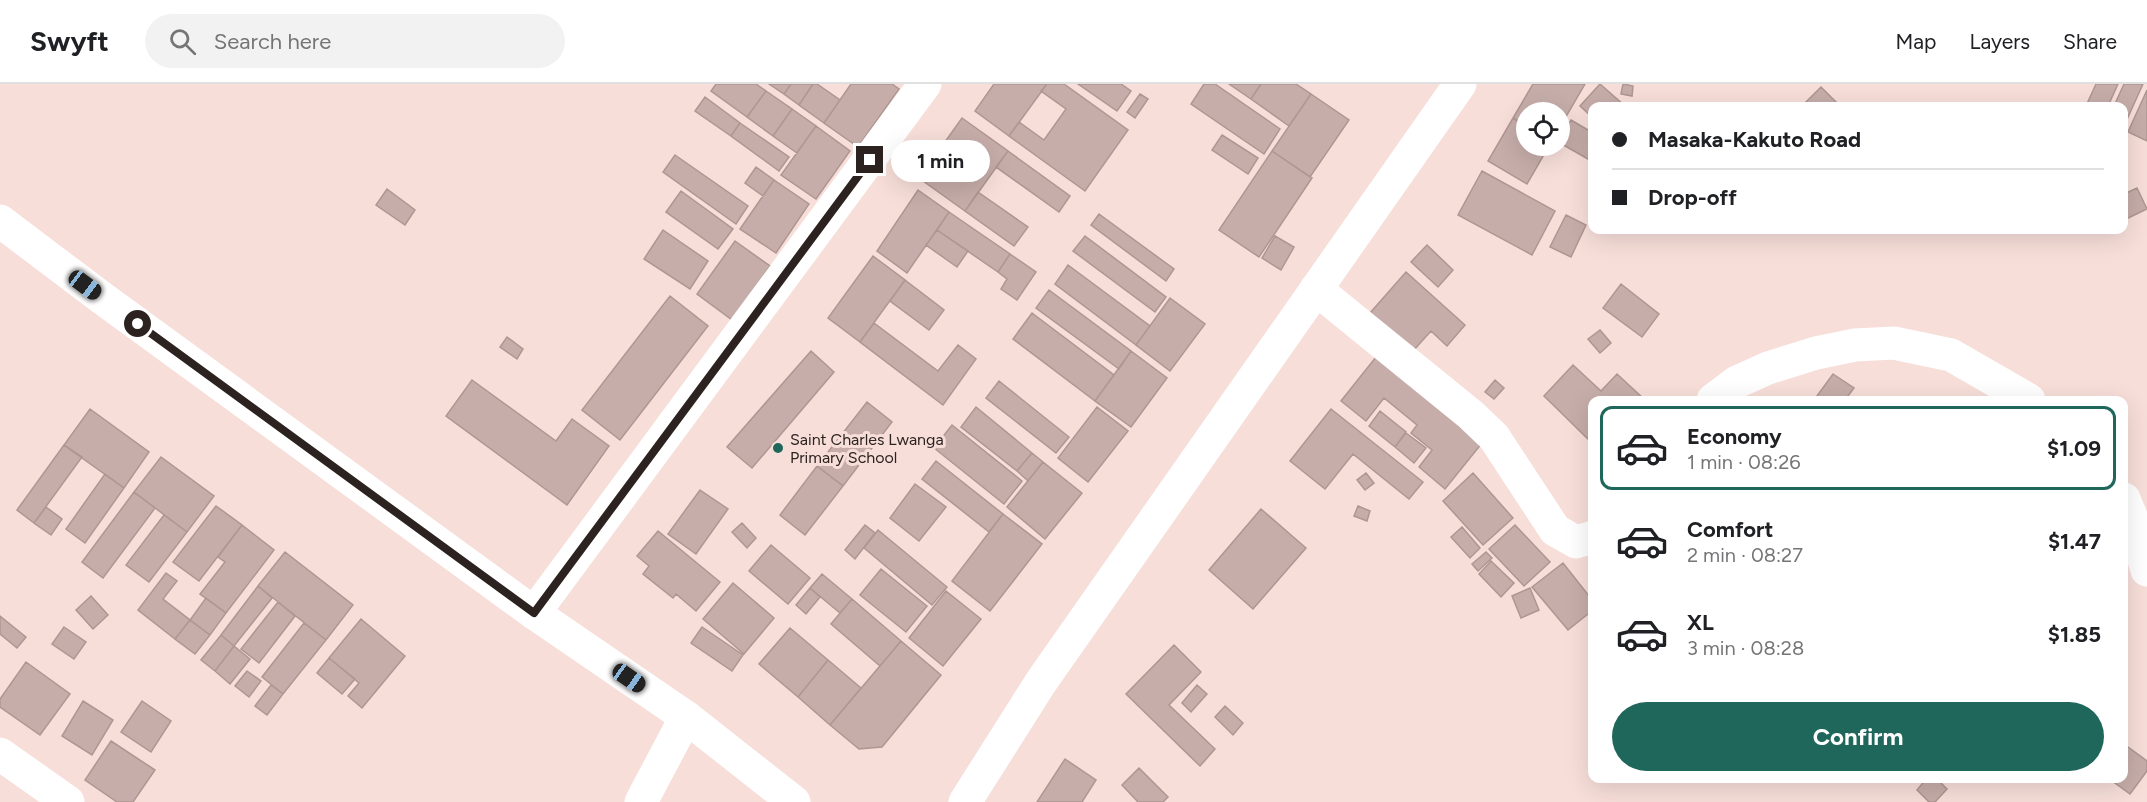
<!DOCTYPE html>
<html lang="en">
<head>
<meta charset="utf-8">
<style>
  :root { --surface:#fff; --page:#f2f2f2; --text:#202124; --muted:#757577; --line:#e0e0e0; --accent:#20675b }
  body { margin:0; font-family:Figtree,sans-serif; background:var(--page); color:var(--text); height:100vh; display:flex; flex-direction:column; font-size:22px; white-space:nowrap }
  * { box-sizing:border-box; margin:0 }
  p { font-size:20px; color:var(--muted) }
  .icon { flex:none; width:33px; height:33px; fill:none; stroke:currentColor; stroke-width:2; stroke-linecap:round; stroke-linejoin:round }
  .map { position:relative; flex:1; overflow:hidden }
  .side { position:absolute; left:1588px; top:312px; width:540px; height:387px; display:flex; flex-direction:column; background:var(--surface); border-radius:12px; box-shadow:0 6px 24px #0002 }
  .side>* { flex:none }
  .guide { position:absolute; left:1588px; top:18px; width:540px; height:132px; border-radius:12px; box-shadow:0 6px 24px #0002; display:grid; align-content:center; height:132px; padding:0 24px; background:var(--surface) }
  .tools { position:absolute; left:1516px; top:18px; display:grid; gap:12px }
  .tools a { display:grid; place-items:center; width:54px; height:54px; border-radius:50%; background:var(--surface); box-shadow:0 6px 24px #0002; font-size:30px }
  .end { position:absolute; width:27px; height:27px; margin:-14px; border:8px solid #2c2321; background:#fff; box-shadow:0 0 0 3px #fff }
  .from { border-radius:50% }
  .bubble { position:absolute; height:42px; border-radius:21px; background:var(--surface); box-shadow:0 6px 24px #0002; font-size:20px; font-weight:700; line-height:42px; text-align:center }
  .car { position:absolute; width:18px; height:36px; margin:-18px -9px; border-radius:8px; box-shadow:0 0 4px 2px #0007; background:linear-gradient(#222 24%,#8ab4d8 0 40%,#222 0 76%,#8ab4d8 0 86%,#222 0) }
  .guide b { display:flex; align-items:center; gap:21px; height:57px; font-size:22px }
  .guide b+b { border-top:2px solid var(--line) }
  .guide i { width:15px; height:15px; background:var(--text) }
  ul { padding:10px 0 0; list-style:none }
  li { display:flex; align-items:center; gap:18px; height:84px; margin:0 12px 9px; padding:0 12px; border:3px solid transparent; border-radius:12px }
  li div { flex:1 }
  li b { display:block; font-size:22px }
  li em { font-style:normal; font-weight:700 }
  li.current { border-color:var(--accent) }
  li>.icon { width:54px; height:54px; stroke-width:1.5 }
  .primary-button { display:flex; gap:12px; margin-top:auto; padding:12px 24px }
  .primary-button a { flex:1; height:69px; border-radius:36px; background:var(--accent); color:#fff; font-size:24px; font-weight:700; line-height:69px; text-align:center }
  header { display:flex; align-items:center; gap:36px; box-sizing:border-box; height:84px; padding:0 30px; background:var(--surface); border-bottom:2px solid var(--line) }
  header strong { font-size:28px }
  nav { display:flex; gap:33px; margin-inline-start:auto; font-size:21px }
  .search { width:420px; height:54px; background:var(--page); display:flex; align-items:center; gap:15px; box-sizing:border-box; padding:0 21px; border-radius:33px; color:var(--muted); font-size:22px }
  .map>svg:first-child { display:block }
  .building { fill:#c6ada9; stroke:#ae9692; stroke-width:1.5 }
  .lines { fill:none; stroke-linecap:round; stroke-linejoin:round }
  .minor { stroke:#fff; stroke-width:33 }
  .highway { stroke:#fff; stroke-width:33 }
  .route { stroke:#2c2321; stroke-width:8 }
  .poi-dot { fill:#20675b; stroke:#f7ded9; stroke-width:2 }
  .labels { text-anchor:middle; stroke-width:6; stroke-linejoin:round; paint-order:stroke }
  .poi-label { font-size:16px; fill:#2c2321; stroke:#f7ded9; text-anchor:start }
</style>
</head>
<body>
<header>
<strong>Swyft</strong>
<div class="search"><svg class="icon" aria-label="search" viewBox="0 0 24 24"><circle cx="10" cy="10" r="6"/><path d="M15 15l6 6"/></svg>Search here</div>
<nav><a>Map</a><a>Layers</a><a>Share</a></nav>
</header>
<div class="map">
<svg width="2147" height="718" viewBox="0 0 2147 718">
  <rect width="100%" height="100%" fill="#f7ded9"/>
  <path class="building" d="M 716,0 L 756,0 L 766,7 L 747,33 L 711,7 Z
    M 769,0 L 791,0 L 784,10 Z
    M 791,0 L 813,0 L 799,21 L 784,10 Z
    M 813,0 L 817,0 L 840,16 L 824,39 L 799,21 Z
    M 851,0 L 892,0 L 899,5 L 858,63 L 824,39 Z
    M 994,0 L 1047,0 L 1009,52 L 975,27 Z
    M 1047,0 L 1064,0 L 1128,46 L 1085,107 L 1009,52 L 1019,38 L 1044,56 L 1066,25 L 1041,7 Z
    M 1078,0 L 1121,0 L 1131,7 L 1117,27 Z
    M 1204,0 L 1215,0 L 1280,45 L 1264,70 L 1191,20 Z
    M 1229,0 L 1261,0 L 1251,15 Z
    M 1261,0 L 1296,0 L 1311,10 L 1289,42 L 1251,15 Z
    M 1533,0 L 1585,0 L 1560,43 L 1560,28 L 1527,28 L 1527,43 L 1513,34 Z
    M 1600,0 L 1625,22 L 1593,22 L 1593,34 L 1580,22 Z
    M 1623,0 L 1633,2 L 1632,12 L 1621,10 Z
    M 2096,0 L 2118,0 L 2108,22 L 2086,22 Z
    M 2124,0 L 2143,0 L 2124,42 L 2124,22 L 2114,22 Z
    M 1821,3 L 1838,20 L 1836,22 L 1802,22 Z
    M 2147,6 L 2147,57 L 2128,48 Z
    M 766,7 L 792,25 L 773,52 L 747,33 Z
    M 1140,10 L 1148,15 L 1135,34 L 1127,28 Z
    M 1311,10 L 1349,36 L 1310,93 L 1272,67 Z
    M 705,13 L 740,39 L 731,52 L 695,27 Z
    M 792,25 L 816,42 L 797,69 L 773,52 Z
    M 962,34 L 1008,67 L 965,127 L 919,94 Z
    M 1513,34 L 1527,43 L 1527,62 L 1549,62 L 1527,100 L 1488,77 Z
    M 1571,36 L 1593,49 L 1593,78 L 1560,59 L 1560,55 Z
    M 740,39 L 789,73 L 779,87 L 731,52 Z
    M 816,42 L 850,67 L 816,115 L 781,91 Z
    M 1222,51 L 1258,74 L 1248,90 L 1212,66 Z
    M 1008,67 L 1070,112 L 1059,128 L 996,83 Z
    M 1272,67 L 1312,94 L 1259,173 L 1219,146 Z
    M 675,71 L 748,122 L 736,140 L 663,88 Z
    M 756,83 L 774,96 L 763,112 L 745,99 Z
    M 1482,87 L 1555,127 L 1532,171 L 1458,131 Z
    M 774,96 L 809,120 L 776,169 L 740,145 Z
    M 2137,104 L 2147,125 L 2124,136 L 2124,110 Z
    M 387,105 L 415,126 L 405,141 L 376,121 Z
    M 918,106 L 949,128 L 907,189 L 877,167 Z
    M 681,107 L 733,145 L 718,165 L 666,128 Z
    M 978,108 L 1028,143 L 1014,162 L 965,127 Z
    M 949,128 L 1010,170 L 998,188 L 937,146 Z
    M 1099,130 L 1174,185 L 1166,197 L 1091,141 Z
    M 1566,131 L 1586,141 L 1571,173 L 1550,163 Z
    M 663,146 L 708,177 L 690,205 L 644,175 Z
    M 937,146 L 968,167 L 957,183 L 926,161 Z
    M 1085,152 L 1166,213 L 1155,228 L 1073,167 Z
    M 1275,152 L 1294,163 L 1281,186 L 1262,174 Z
    M 735,157 L 770,182 L 732,236 L 697,210 Z
    M 1427,161 L 1453,186 L 1438,203 L 1411,178 Z
    M 1010,170 L 1036,188 L 1017,216 L 1001,205 L 1007,195 L 998,188 Z
    M 873,172 L 905,196 L 860,258 L 828,234 Z
    M 1068,181 L 1150,242 L 1136,261 L 1055,200 Z
    M 1406,188 L 1465,241 L 1447,262 L 1431,247 L 1413,267 L 1370,229 Z
    M 905,196 L 944,226 L 929,246 L 890,217 Z
    M 1621,200 L 1659,230 L 1642,253 L 1603,224 Z
    M 1049,206 L 1131,267 L 1119,285 L 1036,224 Z
    M 670,212 L 708,242 L 620,356 L 582,326 Z
    M 1170,214 L 1205,240 L 1170,287 L 1136,261 Z
    M 1032,229 L 1114,291 L 1095,317 L 1013,255 Z
    M 874,239 L 938,287 L 958,261 L 976,275 L 943,321 L 860,258 Z
    M 1600,246 L 1611,259 L 1600,269 L 1588,255 Z
    M 507,253 L 523,265 L 517,275 L 500,263 Z
    M 811,267 L 834,288 L 752,384 L 727,363 Z
    M 1131,267 L 1167,294 L 1131,343 L 1095,317 Z
    M 1376,273 L 1482,359 L 1445,405 L 1419,383 L 1432,366 L 1411,349 L 1417,341 L 1384,314 L 1366,337 L 1341,317 Z
    M 1573,281 L 1601,307 L 1617,290 L 1645,316 L 1593,316 L 1593,360 L 1544,312 Z
    M 1833,290 L 1854,304 L 1845,316 L 1814,316 Z
    M 472,296 L 556,357 L 572,335 L 609,362 L 567,421 L 446,332 Z
    M 1495,296 L 1504,304 L 1494,315 L 1485,308 Z
    M 999,297 L 1069,353 L 1056,369 L 986,314 Z
    M 867,318 L 892,338 L 843,402 L 817,382 Z
    M 976,323 L 1032,369 L 1017,387 L 961,343 Z
    M 1097,323 L 1128,347 L 1088,398 L 1058,374 Z
    M 90,325 L 149,368 L 124,404 L 64,361 Z
    M 1331,325 L 1423,398 L 1409,415 L 1353,370 L 1325,405 L 1290,377 Z
    M 1380,327 L 1406,348 L 1395,363 L 1369,342 Z
    M 952,341 L 1022,397 L 1004,420 L 934,364 Z
    M 1406,349 L 1426,364 L 1414,379 L 1395,363 Z
    M 64,361 L 82,373 L 34,439 L 17,426 Z
    M 1032,369 L 1043,378 L 1028,397 L 1017,387 Z
    M 161,373 L 214,412 L 187,448 L 134,408 Z
    M 936,377 L 1003,430 L 989,448 L 922,395 Z
    M 1043,378 L 1082,409 L 1045,455 L 1007,423 Z
    M 817,382 L 843,402 L 805,451 L 780,431 Z
    M 1366,389 L 1374,399 L 1365,406 L 1357,396 Z
    M 1473,389 L 1513,434 L 1483,461 L 1443,417 Z
    M 105,390 L 124,404 L 85,459 L 66,445 Z
    M 915,400 L 946,423 L 919,457 L 890,434 Z
    M 700,406 L 728,425 L 696,470 L 668,450 Z
    M 134,408 L 155,424 L 103,494 L 82,478 Z
    M 216,422 L 242,441 L 199,497 L 173,478 Z
    M 1358,422 L 1370,427 L 1367,437 L 1354,432 Z
    M 46,423 L 62,435 L 51,451 L 34,439 Z
    M 1261,425 L 1306,464 L 1253,525 L 1209,486 Z
    M 1003,430 L 1042,460 L 990,527 L 952,497 Z
    M 164,431 L 187,448 L 149,498 L 126,481 Z
    M 742,439 L 756,454 L 747,464 L 732,448 Z
    M 242,441 L 274,466 L 226,529 L 200,510 L 225,478 L 218,473 Z
    M 865,441 L 875,449 L 855,475 L 845,466 Z
    M 1515,441 L 1550,478 L 1524,502 L 1489,465 Z
    M 1462,443 L 1480,464 L 1470,474 L 1451,453 Z
    M 878,446 L 947,503 L 932,521 L 864,464 Z
    M 658,447 L 720,498 L 696,527 L 676,510 L 673,514 L 643,490 L 649,482 L 637,472 Z
    M 771,461 L 810,494 L 788,520 L 749,487 Z
    M 285,468 L 353,521 L 326,556 L 258,502 Z
    M 1486,468 L 1492,474 L 1478,487 L 1472,480 Z
    M 1491,477 L 1514,499 L 1501,513 L 1479,490 Z
    M 1563,479 L 1593,517 L 1593,526 L 1568,546 L 1532,503 Z
    M 881,485 L 927,522 L 906,548 L 860,511 Z
    M 166,489 L 177,497 L 163,515 L 190,536 L 175,555 L 138,526 Z
    M 822,490 L 852,515 L 840,529 L 810,504 Z
    M 733,499 L 774,534 L 744,570 L 703,535 Z
    M 258,502 L 272,514 L 234,562 L 221,551 Z
    M 810,504 L 820,513 L 806,530 L 796,521 Z
    M 1530,504 L 1539,526 L 1521,534 L 1512,512 Z
    M 946,507 L 981,535 L 943,582 L 909,554 Z
    M 91,512 L 108,531 L 93,545 L 76,526 Z
    M 206,514 L 226,529 L 210,551 L 190,536 Z
    M 852,515 L 901,557 L 880,582 L 831,540 Z
    M 278,518 L 295,532 L 259,579 L 241,565 Z
    M 0,532 L 26,553 L 17,564 L 0,550 Z
    M 361,535 L 405,572 L 362,624 L 348,612 L 359,599 L 329,574 Z
    M 190,536 L 210,551 L 195,570 L 175,555 Z
    M 304,539 L 326,556 L 283,610 L 262,593 Z
    M 64,543 L 86,558 L 74,575 L 52,560 Z
    M 702,543 L 743,571 L 732,587 L 691,559 Z
    M 790,544 L 828,576 L 798,613 L 759,580 Z
    M 221,551 L 234,562 L 215,587 L 201,576 Z
    M 901,557 L 941,591 L 882,663 L 859,665 L 830,641 Z
    M 1174,561 L 1201,588 L 1169,621 L 1215,665 L 1200,682 L 1126,610 Z
    M 234,562 L 250,575 L 230,600 L 215,587 Z
    M 329,574 L 355,595 L 342,610 L 317,589 Z
    M 828,576 L 861,604 L 830,641 L 798,613 Z
    M 26,578 L 70,610 L 40,651 L 0,623 L 0,615 Z
    M 247,587 L 261,597 L 249,613 L 235,602 Z
    M 271,601 L 283,610 L 267,631 L 255,622 Z
    M 1197,601 L 1207,610 L 1191,628 L 1182,619 Z
    M 83,617 L 113,636 L 92,671 L 62,652 Z
    M 142,617 L 171,637 L 151,668 L 121,648 Z
    M 1225,622 L 1243,639 L 1233,651 L 1215,633 Z
    M 111,657 L 155,686 L 133,718 L 117,718 L 85,696 Z
    M 2124,660 L 2147,677 L 2147,687 L 2130,710 L 2108,694 L 2124,694 Z
    M 1065,675 L 1096,696 L 1082,718 L 1037,718 Z
    M 1139,684 L 1168,713 L 1163,718 L 1138,718 L 1122,701 Z
    M 1927,694 L 1936,694 L 1947,705 L 1935,718 L 1929,718 L 1917,706 Z"/>
  <g class="lines">
    <path class="minor" d="M 1316,205 L 1471,331 L 1494,353 L 1555,446 L 1576,458 L 1593,453
      M 1713,316 L 1737,298 L 1768,284 L 1816,269 L 1855,261 L 1894,259 L 1951,271 L 2029,316
      M 2124,415 L 2131,432 L 2147,486
      M 534,529 L 925,0
      M 0,670 L 68,718
      M 641,718 L 686,633
      M 965,718 L 1041,598 L 1460,0"/>
    <path class="highway" d="M 0,137 L 102,214 L 534,529 L 686,633 L 794,718"/>
  </g>
  <g class="lines">
    <path class="route" d="M 138,240 L 534,529 L 870,76"/>
  </g>
  <circle class="poi-dot" cx="778" cy="364" r="6"/>
  <g class="labels">
    <g class="poi-label">
      <text x="790" y="361">Saint Charles Lwanga<tspan x="790" dy="18">Primary School</tspan></text>
    </g>
  </g>
</svg>
<div class="tools">
<a><svg class="icon" aria-label="locate" viewBox="0 0 24 24"><circle cx="12" cy="12" r="6"/><path d="M12 2v4M12 18v4M2 12h4M18 12h4"/></svg></a>
</div>
<i class="end from" style="left:138px;top:240px"></i>
<i class="end" style="left:870px;top:76px"></i>
<div class="bubble" style="left:891px;top:56px;width:99px">1 min</div>
<i class="car" style="left:85px;top:201px;rotate:127deg"></i>
<i class="car" style="left:629px;top:594px;rotate:125deg"></i>
<div class="guide">
<b><i class="from"></i>Masaka-Kakuto Road</b>
<b><i></i>Drop-off</b>
</div>
<section class="side">
<ul>
<li class="current"><svg class="icon" aria-label="car" viewBox="0 0 24 24"><path d="M5 17H2v-5l4-1 3-4h7l3 4 3 1v5h-3M9 17h6M6 11h13"/><circle cx="7" cy="17" r="2"/><circle cx="17" cy="17" r="2"/></svg><div><b>Economy</b><p>1 min · 08:26</p></div><em>$1.09</em></li>
<li><svg class="icon" aria-label="car" viewBox="0 0 24 24"><path d="M5 17H2v-5l4-1 3-4h7l3 4 3 1v5h-3M9 17h6M6 11h13"/><circle cx="7" cy="17" r="2"/><circle cx="17" cy="17" r="2"/></svg><div><b>Comfort</b><p>2 min · 08:27</p></div><em>$1.47</em></li>
<li><svg class="icon" aria-label="car" viewBox="0 0 24 24"><path d="M5 17H2v-5l4-1 3-4h7l3 4 3 1v5h-3M9 17h6M6 11h13"/><circle cx="7" cy="17" r="2"/><circle cx="17" cy="17" r="2"/></svg><div><b>XL</b><p>3 min · 08:28</p></div><em>$1.85</em></li>
</ul>
<div class="primary-button"><a>Confirm</a></div>
</section>
</div>
</body>
</html>
